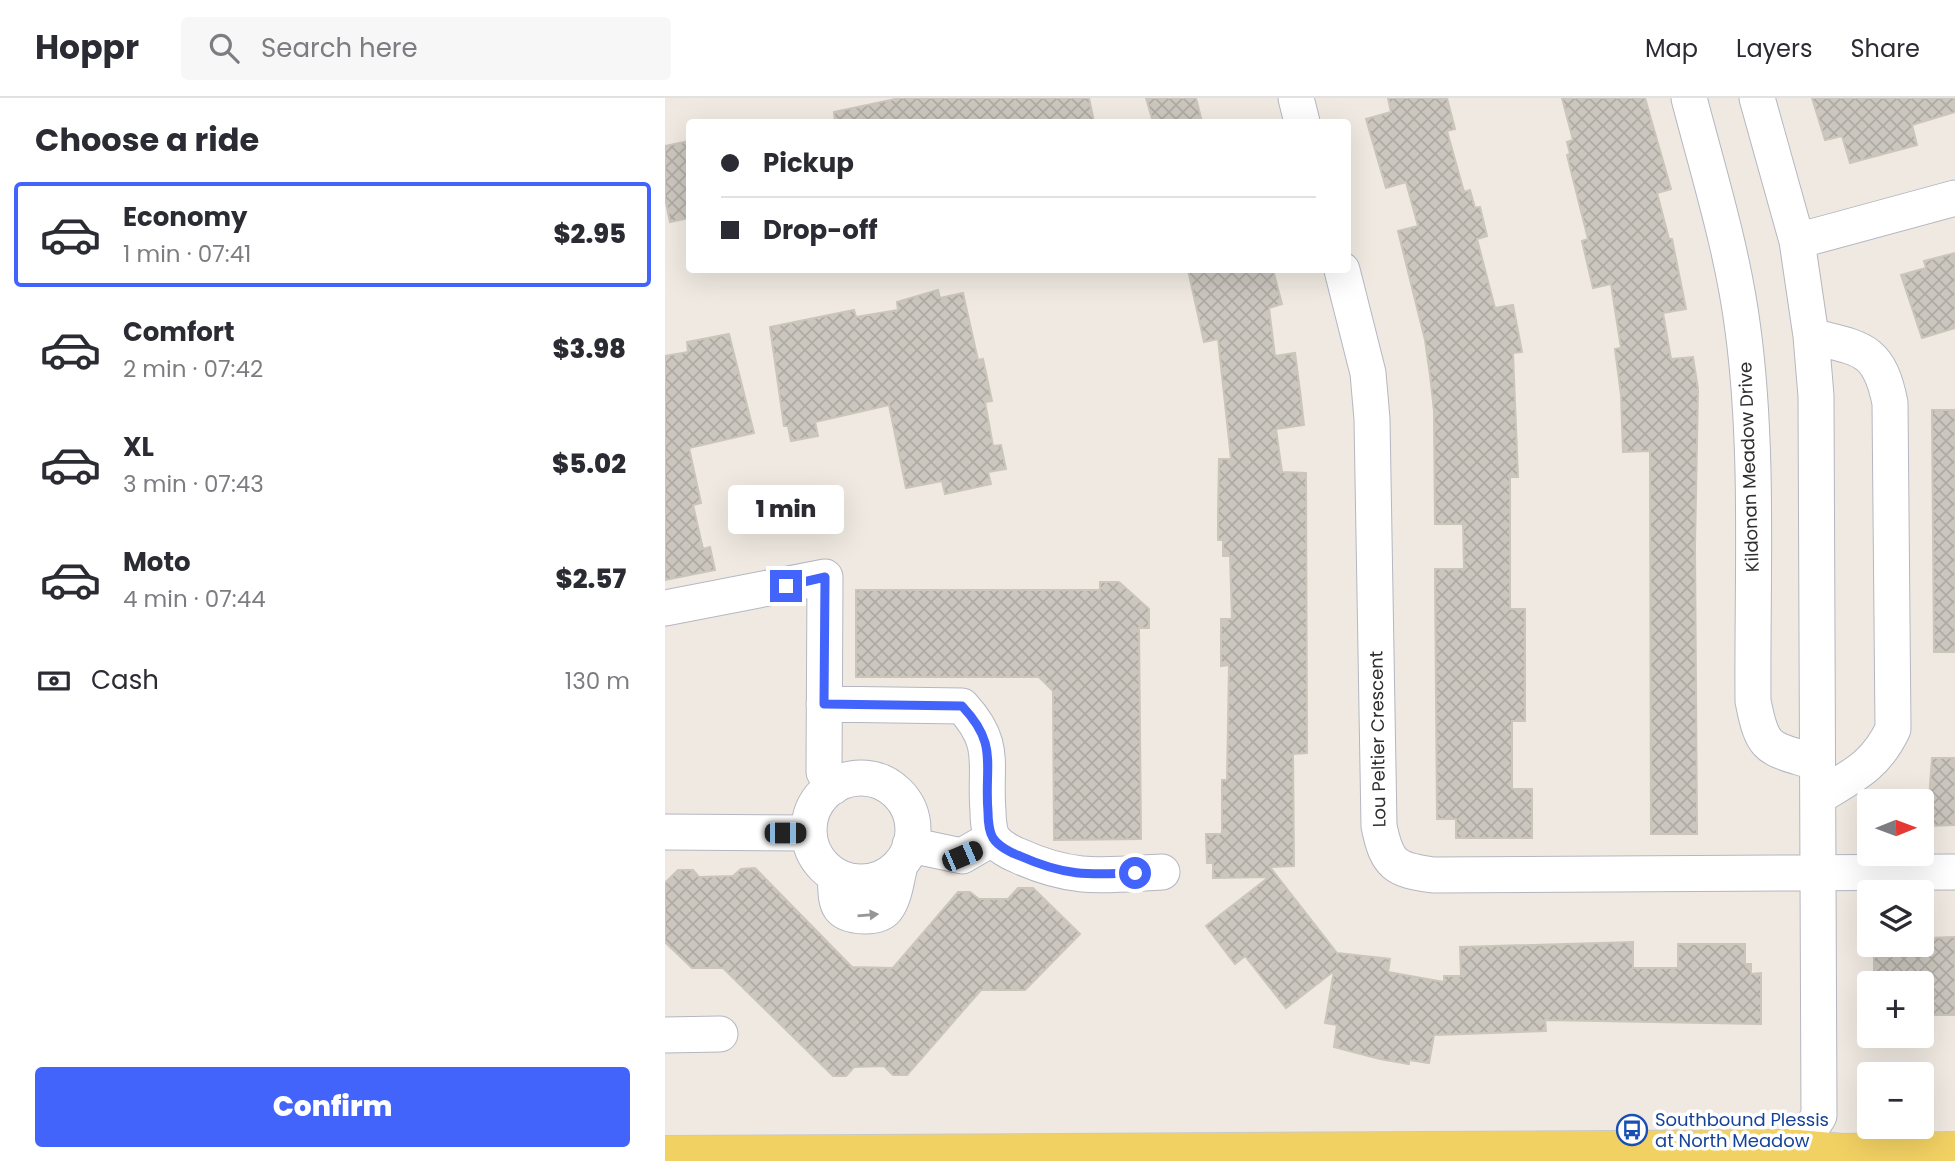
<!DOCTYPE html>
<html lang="en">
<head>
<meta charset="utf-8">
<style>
  :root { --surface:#fff; --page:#f7f7f7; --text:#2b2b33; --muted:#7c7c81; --line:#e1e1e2; --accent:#4264fb }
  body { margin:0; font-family:Poppins,sans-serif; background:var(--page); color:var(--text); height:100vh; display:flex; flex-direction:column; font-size:26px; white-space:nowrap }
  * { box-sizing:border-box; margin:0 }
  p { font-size:23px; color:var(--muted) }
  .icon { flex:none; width:38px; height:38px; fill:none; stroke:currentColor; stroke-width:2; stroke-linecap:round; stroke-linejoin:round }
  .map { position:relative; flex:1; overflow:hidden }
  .sheet { display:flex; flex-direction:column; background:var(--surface); width:665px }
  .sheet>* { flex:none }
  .banner { position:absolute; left:21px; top:21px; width:665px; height:154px; border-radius:7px; box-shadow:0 7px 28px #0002; display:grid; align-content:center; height:154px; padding:0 35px; background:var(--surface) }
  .needle { width:46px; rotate:89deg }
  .tools { position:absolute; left:1192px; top:691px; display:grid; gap:14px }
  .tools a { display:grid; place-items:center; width:77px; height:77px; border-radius:7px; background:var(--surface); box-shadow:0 7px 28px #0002; font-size:35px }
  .end { position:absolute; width:32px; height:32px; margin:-16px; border:9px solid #4264fb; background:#fff; box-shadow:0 0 0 4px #fff }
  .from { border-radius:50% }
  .bubble { position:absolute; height:49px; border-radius:7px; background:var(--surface); box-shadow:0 7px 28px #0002; font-size:23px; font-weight:800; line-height:49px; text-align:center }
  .car { position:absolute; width:21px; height:42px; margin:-21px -10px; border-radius:9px; box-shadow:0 0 5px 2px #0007; background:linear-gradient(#222 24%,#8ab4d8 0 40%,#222 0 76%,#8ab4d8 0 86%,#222 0) }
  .banner b { display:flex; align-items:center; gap:24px; height:66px; font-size:26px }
  .banner b+b { border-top:2px solid var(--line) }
  .banner i { width:18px; height:18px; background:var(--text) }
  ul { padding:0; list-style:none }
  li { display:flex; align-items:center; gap:21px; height:105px; margin:0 14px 10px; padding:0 21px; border:4px solid transparent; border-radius:7px }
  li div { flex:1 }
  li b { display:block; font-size:26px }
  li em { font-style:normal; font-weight:800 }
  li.on { border-color:var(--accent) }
  li>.icon { width:63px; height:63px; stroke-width:1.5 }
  h2 { padding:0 35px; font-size:32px; line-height:84px }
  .pay { display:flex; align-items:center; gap:18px; height:77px; padding:0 35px; font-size:26px }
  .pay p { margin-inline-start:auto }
  .cta { display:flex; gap:14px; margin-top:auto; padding:14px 35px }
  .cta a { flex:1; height:80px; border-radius:7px; background:var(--accent); color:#fff; font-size:28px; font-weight:800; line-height:80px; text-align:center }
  header { display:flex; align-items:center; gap:42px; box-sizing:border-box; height:98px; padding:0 35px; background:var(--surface); border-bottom:2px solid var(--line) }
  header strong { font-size:33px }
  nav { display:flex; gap:38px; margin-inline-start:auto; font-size:24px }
  .search { width:490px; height:63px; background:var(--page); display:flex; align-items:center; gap:18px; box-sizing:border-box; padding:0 24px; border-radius:7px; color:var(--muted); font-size:26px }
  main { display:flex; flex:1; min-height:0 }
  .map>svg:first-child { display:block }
  .building { fill:url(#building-cross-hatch); stroke:#cbc5ba; stroke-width:2 }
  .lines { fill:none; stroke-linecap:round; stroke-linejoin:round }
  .minor-casing { stroke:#b4b7c1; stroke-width:37 }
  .major-casing { stroke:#c9c9c9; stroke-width:40 }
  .minor { stroke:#fff; stroke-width:35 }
  .major { stroke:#f2d163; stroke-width:38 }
  .oneway { fill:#969696 }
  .route { stroke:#4264fb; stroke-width:9 }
  .labels { text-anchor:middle; stroke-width:7; stroke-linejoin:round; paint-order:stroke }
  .street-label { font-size:18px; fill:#2e2e2e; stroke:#fff }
  .transit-label { font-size:18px; fill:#164399; stroke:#fff; text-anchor:start }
</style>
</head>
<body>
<header>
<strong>Hoppr</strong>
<div class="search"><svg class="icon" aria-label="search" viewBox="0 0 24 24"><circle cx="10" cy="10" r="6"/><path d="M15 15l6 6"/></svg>Search here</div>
<nav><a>Map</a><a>Layers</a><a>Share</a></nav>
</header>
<main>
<section class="sheet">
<h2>Choose a ride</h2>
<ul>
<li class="on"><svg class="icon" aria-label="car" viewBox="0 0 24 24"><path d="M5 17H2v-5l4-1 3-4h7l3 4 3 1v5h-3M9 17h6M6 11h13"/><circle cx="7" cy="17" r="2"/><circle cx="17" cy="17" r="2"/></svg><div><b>Economy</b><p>1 min · 07:41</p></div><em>$2.95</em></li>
<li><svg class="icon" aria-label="car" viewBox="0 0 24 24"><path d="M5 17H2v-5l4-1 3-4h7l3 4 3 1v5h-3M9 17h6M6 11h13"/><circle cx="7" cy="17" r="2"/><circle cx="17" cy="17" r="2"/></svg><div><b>Comfort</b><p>2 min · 07:42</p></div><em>$3.98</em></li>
<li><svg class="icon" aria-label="car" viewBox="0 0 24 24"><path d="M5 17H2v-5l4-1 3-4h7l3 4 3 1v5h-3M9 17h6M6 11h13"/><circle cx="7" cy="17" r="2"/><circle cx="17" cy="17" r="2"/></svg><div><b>XL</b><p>3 min · 07:43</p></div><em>$5.02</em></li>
<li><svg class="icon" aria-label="car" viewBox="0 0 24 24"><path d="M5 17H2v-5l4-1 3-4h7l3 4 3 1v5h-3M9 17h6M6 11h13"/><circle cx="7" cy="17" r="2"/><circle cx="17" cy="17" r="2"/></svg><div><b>Moto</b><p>4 min · 07:44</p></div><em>$2.57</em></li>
</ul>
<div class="pay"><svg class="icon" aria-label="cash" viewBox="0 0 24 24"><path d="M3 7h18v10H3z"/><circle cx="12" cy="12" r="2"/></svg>Cash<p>130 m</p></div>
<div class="cta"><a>Confirm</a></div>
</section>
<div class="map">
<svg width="1290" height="1063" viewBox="0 0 1290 1063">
  <defs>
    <pattern id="building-cross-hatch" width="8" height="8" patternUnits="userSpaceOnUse" patternTransform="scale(1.75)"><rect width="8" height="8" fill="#cbc7bf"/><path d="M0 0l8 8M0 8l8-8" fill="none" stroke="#afaba4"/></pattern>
  </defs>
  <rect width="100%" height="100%" fill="#efe9e1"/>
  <path class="building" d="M 235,0 L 424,0 L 429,24 L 170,24 L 169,14 Z
    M 481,0 L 531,0 L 537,24 L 488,24 Z
    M 723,0 L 782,0 L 790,31 L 782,33 L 799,94 L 805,92 L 810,110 L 815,109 L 822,138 L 812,141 L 830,210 L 848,207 L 857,254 L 848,255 L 853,379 L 845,379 L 845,511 L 860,511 L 860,623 L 847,623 L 847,691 L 867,691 L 867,740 L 791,740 L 791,721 L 772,721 L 770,471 L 799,471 L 798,426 L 770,426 L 769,313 L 765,277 L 760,242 L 733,133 L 753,128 L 741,84 L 721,90 L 701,21 L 726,14 Z
    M 897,0 L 980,0 L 1006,91 L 992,95 L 1004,141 L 1007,141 L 1021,211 L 998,215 L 1006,261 L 1028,259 L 1033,291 L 1030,448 L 1032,736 L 986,736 L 985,353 L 958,354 L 956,297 L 950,251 L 956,250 L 946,186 L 928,190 L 917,143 L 923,141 L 902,57 L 905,56 L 902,44 L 908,42 Z
    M 1147,0 L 1290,0 L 1290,14 L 1247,27 L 1252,47 L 1185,65 L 1177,38 L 1160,42 Z
    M 24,43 L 24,120 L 5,124 L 0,100 L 0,48 Z
    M 1290,155 L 1290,230 L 1257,240 L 1236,177 L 1261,170 L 1259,163 Z
    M 523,172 L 608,172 L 617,206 L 604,210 L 610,258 L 630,255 L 635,293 L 639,327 L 611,331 L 617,374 L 641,375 L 642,655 L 628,656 L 629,768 L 605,769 L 672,855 L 725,861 L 723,874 L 779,884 L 779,878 L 796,878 L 795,849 L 968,844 L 968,870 L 1013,870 L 1013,846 L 1080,846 L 1080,866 L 1086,866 L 1086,876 L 1096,875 L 1096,926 L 880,922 L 881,933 L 769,937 L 764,965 L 744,962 L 744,966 L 715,961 L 669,949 L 672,927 L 660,925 L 669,873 L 621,910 L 580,858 L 570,866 L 541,828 L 604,779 L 548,780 L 548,765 L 542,765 L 541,736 L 557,736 L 557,682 L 562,682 L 564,567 L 556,568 L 556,521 L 567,521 L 565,458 L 558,458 L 558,442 L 553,442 L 553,416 L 554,361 L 566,361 L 553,241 L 539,244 Z
    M 273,192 L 275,200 L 298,195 L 313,262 L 318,261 L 327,303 L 320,304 L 328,348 L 336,347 L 341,371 L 323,374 L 326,386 L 280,396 L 277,383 L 241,390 L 224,307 L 150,324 L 153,338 L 126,343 L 123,328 L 119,328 L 105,229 L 189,212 L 191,219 L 233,212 L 232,204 Z
    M 64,236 L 89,335 L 24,350 L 36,405 L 28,407 L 38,451 L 45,449 L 50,472 L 0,482 L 0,258 L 23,254 L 22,244 Z
    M 1267,312 L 1290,312 L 1290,554 L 1269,554 Z
    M 435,484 L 454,484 L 484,511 L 484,530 L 474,530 L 476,741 L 389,742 L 388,593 L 374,579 L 191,579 L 191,492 L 435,492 Z
    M 1267,660 L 1290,660 L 1290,727 L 1262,728 Z
    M 90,770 L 187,869 L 228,870 L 293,794 L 305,794 L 314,801 L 343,801 L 353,790 L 368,790 L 415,836 L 360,892 L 316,892 L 242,977 L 228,977 L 219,968 L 189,969 L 181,978 L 168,978 L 58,870 L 27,870 L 0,844 L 0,785 L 13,772 L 28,772 L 34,779 L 68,778 L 76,771 Z
    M 1290,839 L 1290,917 L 1263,917 L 1263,886 L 1209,886 L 1209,859 L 1225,859 L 1225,847 L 1263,847 L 1263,840 Z"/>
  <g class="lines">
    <g class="minor-casing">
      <path id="minor" d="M 631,0 L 637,24
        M 1024,0 C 1044,77 1068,153 1078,232 C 1094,352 1087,482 1088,603 C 1098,655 1104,649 1152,665
        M 1092,0 L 1132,143 L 1146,238 L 1151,298 L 1154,1018 L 1132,1051 L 1132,1063
        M 1132,143 L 1290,100
        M 677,172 L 703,275 L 707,321 L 714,728 C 722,767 730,772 768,777 L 1290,774
        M 1146,238 C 1197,251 1214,250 1225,305 L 1228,631 C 1210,669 1187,678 1153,699
        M 0,510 L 160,479 L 159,674 L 168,689
        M 159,606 L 297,608 C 333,647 319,666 323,713 C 323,720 324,734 328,740 C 333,748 346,755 354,758 C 409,783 439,777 497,774
        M144 732a52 52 0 1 1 104 0a52 52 0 1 1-104 0Z
        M 0,734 L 144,735
        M 245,747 L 297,758 L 328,740
        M 170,777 C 172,804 168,817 200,818 C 208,818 216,817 221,811 C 230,799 231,782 235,768
        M 0,937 L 55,936"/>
    </g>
    <g class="major-casing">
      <path id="major" d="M 0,1057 L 1132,1051 L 1177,1055 L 1290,1053"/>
    </g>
    <use href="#minor" class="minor"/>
    <use href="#major" class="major"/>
  </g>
  <defs><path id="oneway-solid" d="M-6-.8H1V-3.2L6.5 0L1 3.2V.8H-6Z" transform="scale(1.75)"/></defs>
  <use class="oneway" href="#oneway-solid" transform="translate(203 817) rotate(-5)"/>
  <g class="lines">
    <path class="route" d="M 121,488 L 160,479 L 159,606 L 297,608 C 334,647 319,666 323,714 C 323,720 324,734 328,740 C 333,748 346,755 355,758 C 400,778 422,777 470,775"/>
  </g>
  <defs>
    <g id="bus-ring" transform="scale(1.575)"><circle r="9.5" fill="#fff" stroke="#1a4fb4" stroke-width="1.5"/><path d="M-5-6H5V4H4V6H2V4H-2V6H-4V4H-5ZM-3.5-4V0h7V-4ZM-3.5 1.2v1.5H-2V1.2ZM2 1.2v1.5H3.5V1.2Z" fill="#1a4fb4"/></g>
  </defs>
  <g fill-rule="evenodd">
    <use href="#bus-ring" x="967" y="1032"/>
  </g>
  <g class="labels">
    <g class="street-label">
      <text transform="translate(1084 369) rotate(-92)" y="6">Kildonan Meadow Drive</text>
      <text transform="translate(713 641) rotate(-91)" y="6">Lou Peltier Crescent</text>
    </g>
    <g class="transit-label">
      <text x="990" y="1028">Southbound Plessis<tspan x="990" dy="21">at North Meadow</tspan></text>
    </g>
  </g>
</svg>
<div class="tools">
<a><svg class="needle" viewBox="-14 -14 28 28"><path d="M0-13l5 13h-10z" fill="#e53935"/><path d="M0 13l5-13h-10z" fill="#7c7c81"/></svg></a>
<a><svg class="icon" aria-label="layers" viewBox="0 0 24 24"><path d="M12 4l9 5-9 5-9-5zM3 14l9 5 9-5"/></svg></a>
<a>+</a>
<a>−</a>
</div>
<i class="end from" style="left:470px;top:775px"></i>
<i class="end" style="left:121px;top:488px"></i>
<div class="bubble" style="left:63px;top:387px;width:116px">1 min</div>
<i class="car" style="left:120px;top:735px;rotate:90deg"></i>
<i class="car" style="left:297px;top:758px;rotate:67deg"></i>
<div class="banner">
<b><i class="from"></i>Pickup</b>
<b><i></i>Drop-off</b>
</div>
</div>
</main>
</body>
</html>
